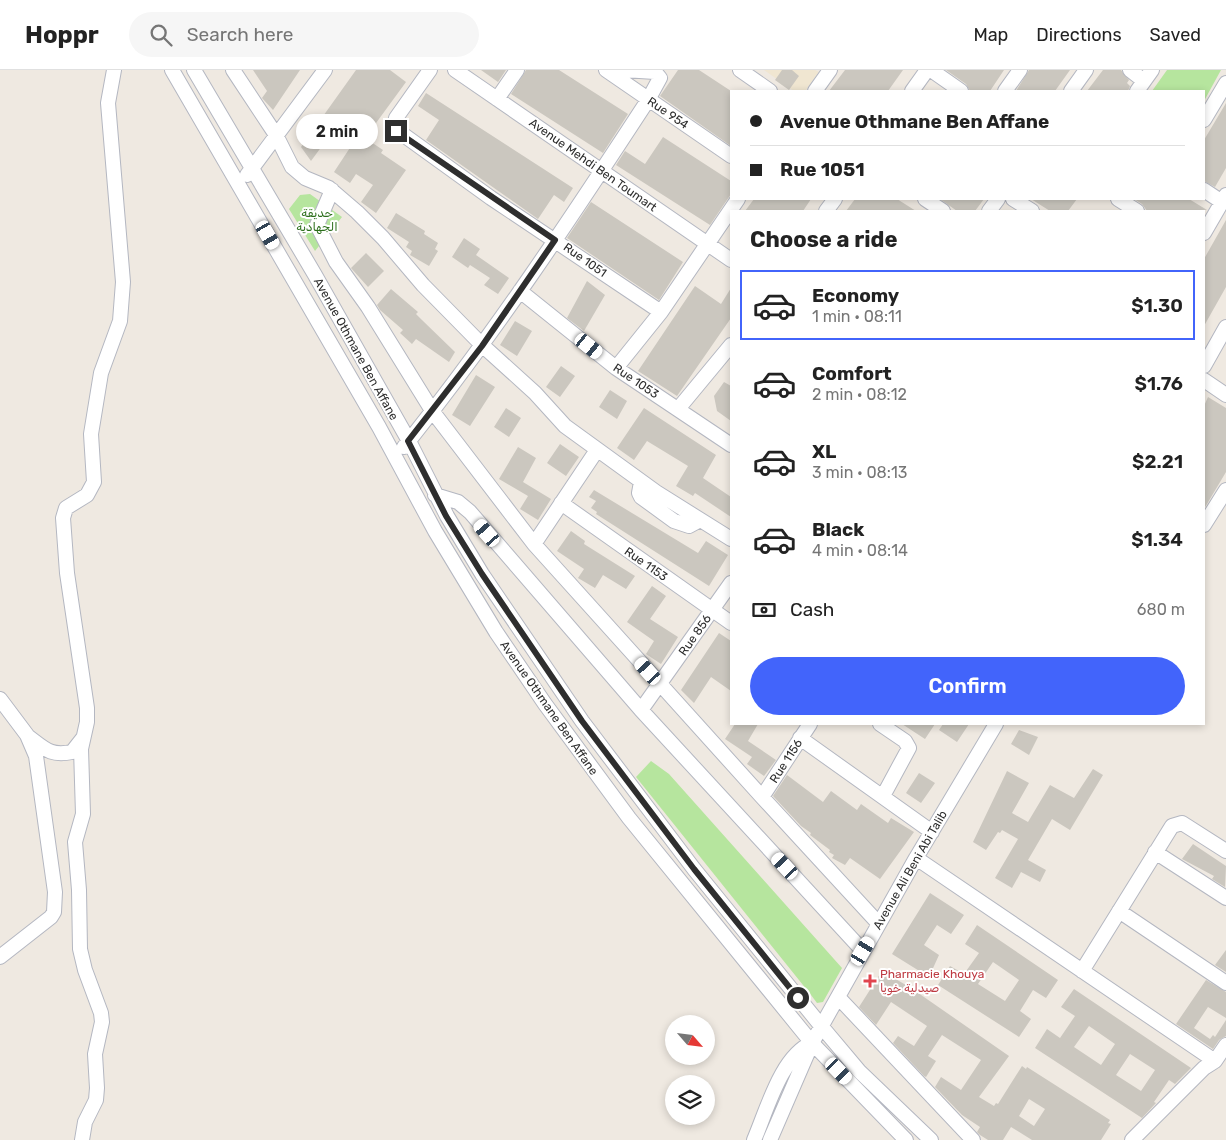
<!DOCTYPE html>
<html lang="en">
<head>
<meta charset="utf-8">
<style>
  :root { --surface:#fff; --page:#f6f6f6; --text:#222; --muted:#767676; --line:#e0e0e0; --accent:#4264fb }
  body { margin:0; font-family:Rubik,Cairo,sans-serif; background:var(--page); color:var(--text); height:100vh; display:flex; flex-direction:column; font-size:19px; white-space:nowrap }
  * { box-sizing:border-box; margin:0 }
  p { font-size:16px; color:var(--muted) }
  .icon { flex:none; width:28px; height:28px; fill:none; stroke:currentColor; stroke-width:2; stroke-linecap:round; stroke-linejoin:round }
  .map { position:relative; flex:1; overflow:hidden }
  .drawer { position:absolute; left:730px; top:140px; width:475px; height:515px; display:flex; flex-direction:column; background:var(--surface); border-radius:0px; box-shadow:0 2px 8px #0003 }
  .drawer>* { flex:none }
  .top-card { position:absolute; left:730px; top:20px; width:475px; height:110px; border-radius:0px; box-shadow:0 2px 8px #0003; display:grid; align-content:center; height:110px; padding:0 20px; background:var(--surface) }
  .needle { width:32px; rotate:118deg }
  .tools { position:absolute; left:665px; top:945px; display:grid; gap:10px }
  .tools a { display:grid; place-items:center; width:50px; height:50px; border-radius:50%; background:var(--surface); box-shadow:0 2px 8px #0003; font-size:25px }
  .end { position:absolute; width:22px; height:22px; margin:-11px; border:6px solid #2e2e2e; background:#fff; box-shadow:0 0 0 2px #fff }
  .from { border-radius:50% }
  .bubble { position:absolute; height:35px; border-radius:18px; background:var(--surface); box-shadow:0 2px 8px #0003; font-size:16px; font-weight:600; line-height:35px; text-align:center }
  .car { position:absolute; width:15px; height:30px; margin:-15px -8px; border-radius:6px; box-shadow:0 0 4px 1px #0007; background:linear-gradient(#fff 24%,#345 0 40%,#fff 0 76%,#345 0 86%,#fff 0) }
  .top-card b { display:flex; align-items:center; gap:18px; height:48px; font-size:19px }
  .top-card b+b { border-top:1px solid var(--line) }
  .top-card i { width:12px; height:12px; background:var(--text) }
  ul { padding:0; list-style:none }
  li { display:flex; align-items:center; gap:15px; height:70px; margin:0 10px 8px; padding:0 10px; border:2px solid transparent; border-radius:0px }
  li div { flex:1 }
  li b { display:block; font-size:19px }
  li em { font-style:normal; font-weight:600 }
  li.on { border-color:var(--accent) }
  li>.icon { width:45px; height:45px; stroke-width:1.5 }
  h2 { padding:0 20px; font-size:22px; line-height:60px }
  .pay { display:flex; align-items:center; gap:12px; height:55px; padding:0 20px; font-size:19px }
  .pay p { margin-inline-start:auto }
  .action { display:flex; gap:10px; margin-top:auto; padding:10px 20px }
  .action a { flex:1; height:58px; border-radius:30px; background:var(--accent); color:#fff; font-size:20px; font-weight:600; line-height:58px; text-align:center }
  header { display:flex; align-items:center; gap:30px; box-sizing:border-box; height:70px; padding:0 25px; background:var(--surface); border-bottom:1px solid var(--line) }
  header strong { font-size:24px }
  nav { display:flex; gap:28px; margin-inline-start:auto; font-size:18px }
  .search { width:350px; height:45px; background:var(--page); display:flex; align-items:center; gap:12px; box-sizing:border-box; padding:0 18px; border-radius:28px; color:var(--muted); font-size:19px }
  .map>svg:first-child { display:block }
  .education { fill:#f0e6d1 }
  .green { fill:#b6e59e }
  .building { fill:#cbc7bf; fill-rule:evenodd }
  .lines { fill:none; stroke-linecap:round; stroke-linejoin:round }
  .minor-casing { stroke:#b4b7c1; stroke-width:16 }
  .minor { stroke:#fff; stroke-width:14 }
  .route { stroke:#2e2e2e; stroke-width:6 }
  .health-dot { fill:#e0444e; stroke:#fff; stroke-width:2 }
  .labels { text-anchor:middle; stroke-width:4; stroke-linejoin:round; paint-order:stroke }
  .street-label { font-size:12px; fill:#2e2e2e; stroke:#fff }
  .park-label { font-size:12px; fill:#2c6e1b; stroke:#fff }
  .health-label { font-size:12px; fill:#be3a42; stroke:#fff; text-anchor:start }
</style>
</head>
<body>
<header>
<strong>Hoppr</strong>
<div class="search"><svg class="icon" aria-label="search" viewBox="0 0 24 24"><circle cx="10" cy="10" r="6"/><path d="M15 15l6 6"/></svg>Search here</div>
<nav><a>Map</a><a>Directions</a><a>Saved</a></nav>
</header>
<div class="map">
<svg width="1226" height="1070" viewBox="0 0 1226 1070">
  <rect width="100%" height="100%" fill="#efe9e1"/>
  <path class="education" d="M 764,0 L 815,0 L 819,2 L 805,21 L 794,21 Z"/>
  <path class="green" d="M 1167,0 L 1221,0 L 1204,31 L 1204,21 L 1152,21 Z
    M 310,124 L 342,147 L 315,181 L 289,139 L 300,125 Z
    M 651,691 L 669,704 L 842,898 L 823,932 L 817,933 L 811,925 L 636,707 Z"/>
  <path class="building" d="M 253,0 L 300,0 L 273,40 L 262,28 L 267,21 Z
    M 356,0 L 390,0 L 406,12 L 368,64 L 344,46 L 311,91 L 301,77 Z
    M 481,0 L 506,0 L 498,12 Z
    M 526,0 L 559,0 L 628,44 L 603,83 L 511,24 Z
    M 678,0 L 699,0 L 731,21 L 731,76 L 660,26 Z
    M 782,0 L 792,0 L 799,6 L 789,20 L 775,10 Z
    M 845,0 L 903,0 L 888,21 L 829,21 Z
    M 946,0 L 1004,0 L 990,21 L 970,21 L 966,14 Z
    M 1029,0 L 1070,0 L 1055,21 L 1016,21 Z
    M 1103,0 L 1121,0 L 1129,10 L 1127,13 L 1130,16 L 1128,21 L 1087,21 Z
    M 426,23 L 573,118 L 564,132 L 554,125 L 538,149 L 426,70 L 439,50 L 418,36 Z
    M 1226,33 L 1226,98 L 1215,117 L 1204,111 L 1204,70 Z
    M 359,64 L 383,80 L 381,83 L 406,100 L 376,143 L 361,132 L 373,115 L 356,104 L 350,113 L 334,102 Z
    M 663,67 L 731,111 L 731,124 L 710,155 L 616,95 L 625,81 L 645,94 Z
    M 754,129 L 811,129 L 803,141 L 745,141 Z
    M 855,129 L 897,129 L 916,141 L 846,141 Z
    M 940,129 L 984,129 L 975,141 L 957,141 Z
    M 1031,129 L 1077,129 L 1068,141 L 1050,141 Z
    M 1134,129 L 1189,129 L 1207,140 L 1147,141 L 1142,134 Z
    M 591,132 L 683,192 L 659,230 L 567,168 Z
    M 396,143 L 425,161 L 424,164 L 438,173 L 435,179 L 438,181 L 429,196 L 410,185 L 412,181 L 406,177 L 409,172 L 387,158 Z
    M 1226,150 L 1226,217 L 1204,256 L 1204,189 Z
    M 464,168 L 480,179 L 476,185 L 509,208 L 498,224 L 484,215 L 490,208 L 470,195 L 468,198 L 452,187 Z
    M 366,183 L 384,201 L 368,217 L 351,198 Z
    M 587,211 L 605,225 L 584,261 L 567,248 Z
    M 695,216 L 721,234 L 731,218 L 731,248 L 677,326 L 638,301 Z
    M 391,219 L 418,242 L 416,244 L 422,250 L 455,282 L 449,292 L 416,269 L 412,274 L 400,263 L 403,260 L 380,240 L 377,235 Z
    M 515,251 L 532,261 L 517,286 L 500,275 Z
    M 561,296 L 575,306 L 560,327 L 546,317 Z
    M 476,305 L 495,317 L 470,356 L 452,345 Z
    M 724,312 L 731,316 L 731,351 L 717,341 L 714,326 Z
    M 610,320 L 627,331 L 617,349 L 599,337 Z
    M 1208,327 L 1226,338 L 1226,402 L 1204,439 L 1204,336 Z
    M 506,338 L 521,348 L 509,367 L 494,357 Z
    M 644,338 L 716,385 L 703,408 L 731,427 L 731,447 L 695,423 L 693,426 L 676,416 L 688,396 L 647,371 L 634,390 L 617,378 Z
    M 560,374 L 579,387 L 566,406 L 547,393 Z
    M 518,377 L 536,388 L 523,412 L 551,429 L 538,450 L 520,439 L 528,426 L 499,409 Z
    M 594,420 L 698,483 L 706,471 L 728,485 L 709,516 L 596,444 L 597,442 L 591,438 L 596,431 L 589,427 Z
    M 571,461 L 585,471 L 584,474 L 635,506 L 626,519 L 603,505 L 595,518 L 578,508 L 584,499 L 557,481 Z
    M 652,516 L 666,526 L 650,549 L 678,567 L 661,594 L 646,584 L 654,571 L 627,552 Z
    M 719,563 L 731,571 L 731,621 L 711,607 L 694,633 L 681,620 Z
    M 735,654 L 758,654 L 748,671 L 776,690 L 764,706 L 747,694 L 752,687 L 725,669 Z
    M 902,654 L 935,654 L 925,669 Z
    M 943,654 L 969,654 L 957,672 L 939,660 Z
    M 1019,660 L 1038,667 L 1029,685 L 1011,674 Z
    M 1093,699 L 1103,705 L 1070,760 L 1052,749 L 1028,790 L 1046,800 L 1040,812 L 1021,802 L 1012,818 L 995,808 L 1018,769 L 1002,760 L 1000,763 L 998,762 L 986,780 L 973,772 L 1007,701 L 1029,713 L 1012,743 L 1028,752 L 1050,715 L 1074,728 Z
    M 919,703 L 935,713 L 921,733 L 906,723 Z
    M 787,705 L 823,732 L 831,721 L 857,740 L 861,734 L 888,753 L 891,748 L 914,762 L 880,809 L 850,788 L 845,795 L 832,788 L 834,785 L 829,782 L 830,780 L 810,765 L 811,763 L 801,756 L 773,726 Z
    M 1193,774 L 1226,796 L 1225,817 L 1212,809 L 1214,806 L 1182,789 Z
    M 930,823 L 964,845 L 951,864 L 937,855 L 924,875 L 939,885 L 929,907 L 892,884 Z
    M 977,855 L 1058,910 L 1046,928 L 1033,920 L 1020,941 L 1031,949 L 1019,967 L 938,915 L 950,896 L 964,904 L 979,883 L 965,874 ZM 993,892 L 1019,910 L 1005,931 L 978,914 Z
    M 1226,880 L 1226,902 L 1215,895 Z
    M 882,901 L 911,918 L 1009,986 L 979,1027 L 994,1036 L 996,1033 L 998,1034 L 1022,996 L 1026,999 L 1027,997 L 1110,1050 L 1108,1053 L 1111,1054 L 1101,1070 L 1032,1070 L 1011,1057 L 1003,1070 L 988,1070 L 980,1065 L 977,1062 L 980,1057 L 962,1045 L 935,1017 L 941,1007 L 961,1020 L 981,990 L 942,965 L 928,986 L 936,991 L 926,1007 L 924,1006 L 893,973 L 898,966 L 914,976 L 927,956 L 891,932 L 876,955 L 859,937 ZM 1029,1029 L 1045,1039 L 1034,1056 L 1019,1046 Z
    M 1206,910 L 1226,922 L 1226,948 L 1208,937 L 1194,958 L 1210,969 L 1213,965 L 1215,967 L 1226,950 L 1226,966 L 1219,970 L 1213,979 L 1176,954 Z
    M 1074,919 L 1191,998 L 1175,1014 L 1169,1010 L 1154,1032 L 1156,1033 L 1142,1048 L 1035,978 L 1047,959 L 1060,968 L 1075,946 L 1061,937 ZM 1089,956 L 1115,974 L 1101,995 L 1074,977 ZM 1130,984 L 1155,1000 L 1141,1021 L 1116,1005 Z"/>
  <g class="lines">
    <g class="minor-casing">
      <path id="minor" d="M 172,0 L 379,357 L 435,461 L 496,562 L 545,634 L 629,748 L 812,973 L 906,1070
        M 194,0 L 315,205 L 409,371 L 447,446 L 482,504 L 582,651 L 694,799 L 822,957 L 859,1001 L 931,1070
        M 233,0 L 276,65 L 292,97 L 305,108 L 329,118 L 357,142 L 383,168 L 423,215 L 482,275 L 535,323 L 565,356 L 656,422 L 731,469
        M 430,0 L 396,48 L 394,58 L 491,128 L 661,242
        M 455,0 L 731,190
        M 606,0 L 731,86
        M 740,0 L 770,21
        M 931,0 L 961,21
        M 1130,0 L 1144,11
        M 815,21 L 830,0
        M 912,21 L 927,0
        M 1005,21 L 1020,0
        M 1071,21 L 1086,0
        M 1137,21 L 1152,0
        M 497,29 L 517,0
        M 1204,50 L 1226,13
        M 247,105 L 325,0
        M 332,120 L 317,155 L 336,192 L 368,237 L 433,342 L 534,474 L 762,727 L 879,854
        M 1204,120 L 1222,132
        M 925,129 L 943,141
        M 1013,129 L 1032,141
        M 1118,129 L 1137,141
        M 826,141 L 835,129
        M 989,141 L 998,129
        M 1204,163 L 1226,125
        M 520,221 L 616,298 L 731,375
        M 1204,296 L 1226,257
        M 616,298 L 661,242 L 738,129
        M 1204,310 L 1226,325
        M 678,339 L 731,275
        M 404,377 C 493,266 571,148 648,30 L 660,8 L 655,2 L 624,0
        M 641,412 L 639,423 L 641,427 L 674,451 L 689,456 L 700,450
        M 435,425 L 458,432 L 470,442 L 641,640 L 863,881
        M 561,433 L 731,553
        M 1204,455 L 1226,420
        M 534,474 L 597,380
        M 0,629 L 27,665 L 36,686 L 55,822 L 54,842 L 51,847 L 0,887
        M 641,640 L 731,513
        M 880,654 L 905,671 L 909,678 L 883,726
        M 29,667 C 46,680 51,686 72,682 L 83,668
        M 800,668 L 932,762
        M 762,727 L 810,654
        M 1155,782 L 1226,828
        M 916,788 L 1215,991
        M 1119,841 L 1226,913
        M 1082,901 L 1172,756 L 1182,753 L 1226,781
        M 838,927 L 973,1070
        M 82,1070 L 85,1052 L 96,1030 L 97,1018 L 95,984 L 102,952 L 101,943 L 85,900 L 80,879 L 79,820 L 75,772 L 83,744 L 81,679 L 87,652 L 87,638 L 67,503 L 63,448 L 66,438 L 87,425 L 94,412 L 91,364 L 101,303 L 120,251 L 123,212 L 108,33 L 114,0
        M 754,1070 C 767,1040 781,986 812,973
        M 770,1070 L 812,973 L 916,788 L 996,654
        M 1132,1070 L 1204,998 L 1215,991 L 1226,975"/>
    </g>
    <use href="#minor" class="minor"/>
  </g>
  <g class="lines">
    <path class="route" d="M 396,61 L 555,170 L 482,276 L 408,371 L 446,446 L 482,504 L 582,651 L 694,799 L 798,928"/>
  </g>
  <path class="health-dot" d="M867.5 903.5h5v5h5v5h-5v5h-5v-5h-5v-5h5z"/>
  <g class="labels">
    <g class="street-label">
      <text transform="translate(668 43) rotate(34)" y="4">Rue 954</text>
      <text transform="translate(593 95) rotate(35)" y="4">Avenue Mehdi Ben Toumart</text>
      <text transform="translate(585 190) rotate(35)" y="4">Rue 1051</text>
      <text transform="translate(356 279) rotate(61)" y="4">Avenue Othmane Ben Affane</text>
      <text transform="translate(636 311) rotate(34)" y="4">Rue 1053</text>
      <text transform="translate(646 494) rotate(35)" y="4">Rue 1153</text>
      <text transform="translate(695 565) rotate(-55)" y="4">Rue 856</text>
      <text transform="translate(549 638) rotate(55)" y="4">Avenue Othmane Ben Affane</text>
      <text transform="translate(786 691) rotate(-57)" y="4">Rue 1156</text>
      <text transform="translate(910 800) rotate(-60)" y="4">Avenue Ali Beni Abi Talib</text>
    </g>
    <g class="park-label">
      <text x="317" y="147">حديقة<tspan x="317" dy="14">الجهادية</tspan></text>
    </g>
    <g class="health-label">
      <text x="880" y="908">Pharmacie Khouya<tspan x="880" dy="14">صيدلية خويا</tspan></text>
    </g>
  </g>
</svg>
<div class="tools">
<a><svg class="needle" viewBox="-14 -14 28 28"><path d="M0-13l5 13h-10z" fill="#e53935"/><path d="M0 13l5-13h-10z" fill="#767676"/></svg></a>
<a><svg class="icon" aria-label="layers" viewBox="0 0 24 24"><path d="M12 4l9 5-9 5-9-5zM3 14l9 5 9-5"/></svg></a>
</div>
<i class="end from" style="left:798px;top:928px"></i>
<i class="end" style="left:396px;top:61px"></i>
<div class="bubble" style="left:296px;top:44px;width:82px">2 min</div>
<i class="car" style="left:268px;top:165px;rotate:150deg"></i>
<i class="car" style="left:589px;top:276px;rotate:129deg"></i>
<i class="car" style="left:487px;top:463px;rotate:319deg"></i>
<i class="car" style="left:648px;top:601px;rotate:318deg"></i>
<i class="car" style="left:785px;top:796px;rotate:317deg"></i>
<i class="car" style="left:863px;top:881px;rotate:31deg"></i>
<i class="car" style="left:839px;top:1001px;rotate:136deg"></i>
<div class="top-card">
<b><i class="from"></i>Avenue Othmane Ben Affane</b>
<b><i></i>Rue 1051</b>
</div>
<section class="drawer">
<h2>Choose a ride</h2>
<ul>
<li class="on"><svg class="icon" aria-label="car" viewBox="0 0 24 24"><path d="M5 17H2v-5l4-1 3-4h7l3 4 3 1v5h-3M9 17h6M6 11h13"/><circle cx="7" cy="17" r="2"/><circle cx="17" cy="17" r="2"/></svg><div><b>Economy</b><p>1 min · 08:11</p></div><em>$1.30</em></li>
<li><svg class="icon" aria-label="car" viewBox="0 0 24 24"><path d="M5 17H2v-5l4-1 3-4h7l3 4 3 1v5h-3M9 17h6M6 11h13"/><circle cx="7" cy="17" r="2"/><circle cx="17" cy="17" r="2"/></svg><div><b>Comfort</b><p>2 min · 08:12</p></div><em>$1.76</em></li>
<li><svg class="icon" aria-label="car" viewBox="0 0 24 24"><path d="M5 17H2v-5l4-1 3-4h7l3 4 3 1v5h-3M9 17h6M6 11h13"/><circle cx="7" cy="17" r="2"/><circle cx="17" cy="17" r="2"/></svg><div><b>XL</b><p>3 min · 08:13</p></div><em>$2.21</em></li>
<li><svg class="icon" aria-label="car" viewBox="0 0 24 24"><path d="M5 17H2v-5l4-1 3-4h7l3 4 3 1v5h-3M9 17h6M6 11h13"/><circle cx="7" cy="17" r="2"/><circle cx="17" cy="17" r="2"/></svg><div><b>Black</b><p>4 min · 08:14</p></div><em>$1.34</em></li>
</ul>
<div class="pay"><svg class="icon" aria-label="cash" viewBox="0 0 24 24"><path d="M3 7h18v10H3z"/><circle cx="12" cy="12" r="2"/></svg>Cash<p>680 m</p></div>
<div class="action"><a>Confirm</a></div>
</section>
</div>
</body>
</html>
